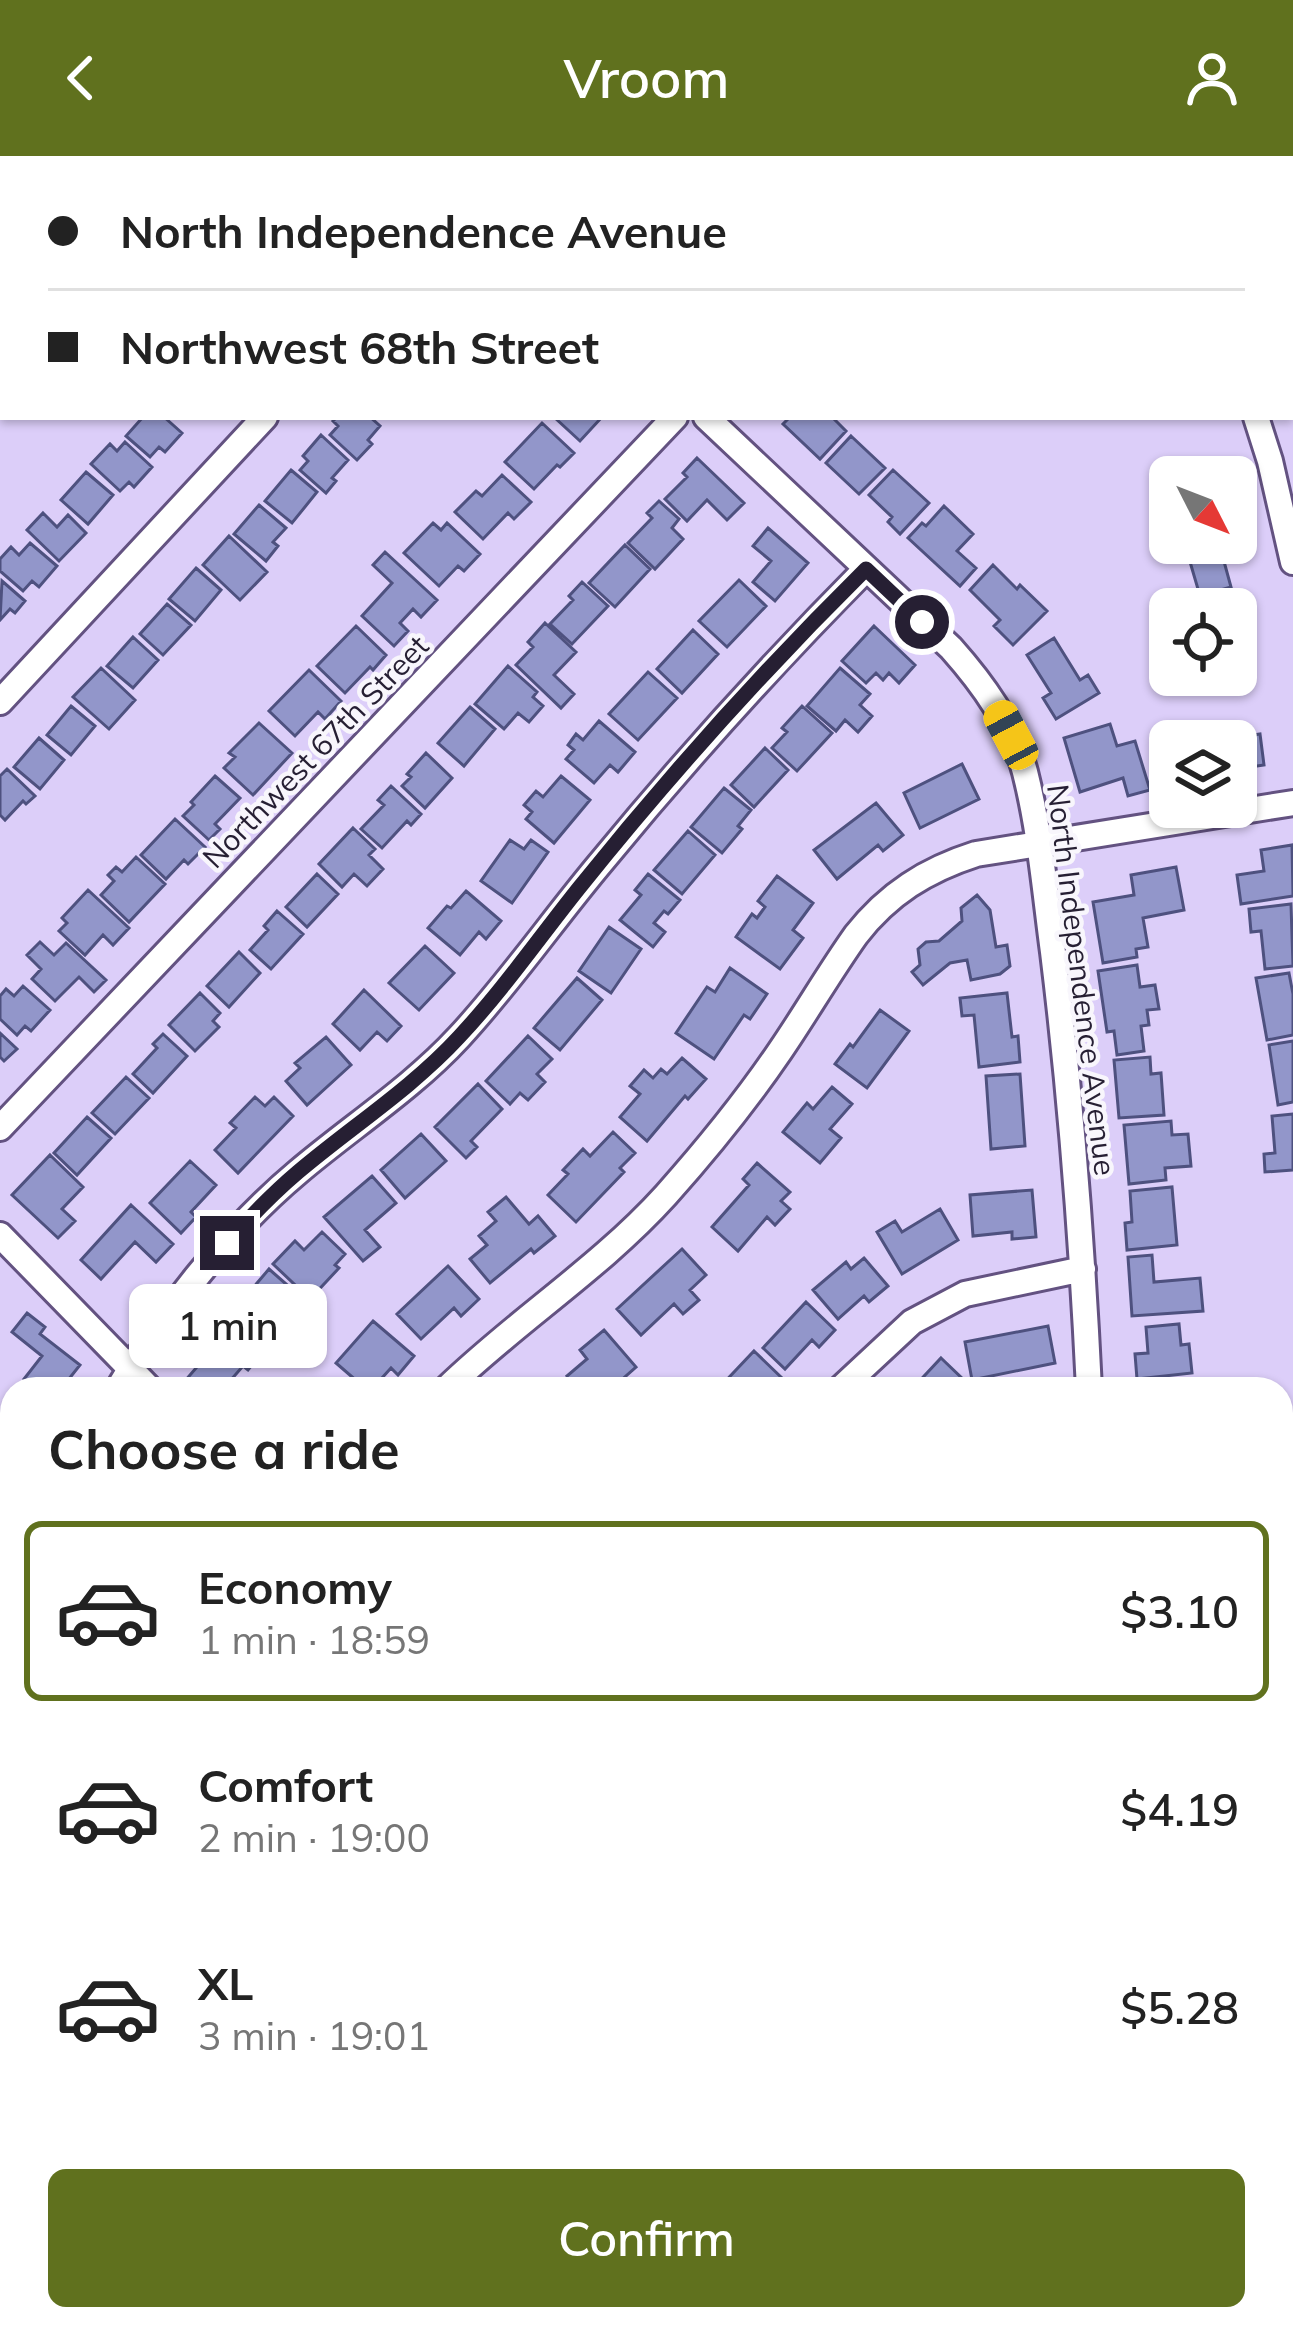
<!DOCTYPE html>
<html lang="en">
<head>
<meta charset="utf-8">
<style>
  :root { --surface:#fff; --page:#f6f6f6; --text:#222; --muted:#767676; --line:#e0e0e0; --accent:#60711e }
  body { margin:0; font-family:Mulish,sans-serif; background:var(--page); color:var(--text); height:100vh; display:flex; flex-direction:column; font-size:45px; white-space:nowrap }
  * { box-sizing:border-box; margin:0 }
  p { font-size:39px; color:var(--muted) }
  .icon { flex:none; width:66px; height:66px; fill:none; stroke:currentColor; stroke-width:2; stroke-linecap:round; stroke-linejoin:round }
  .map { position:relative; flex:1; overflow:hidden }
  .panel { position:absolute; left:0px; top:1221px; width:1293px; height:954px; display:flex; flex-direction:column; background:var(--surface); border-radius:36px 36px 0 0; box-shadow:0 3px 9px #0004 }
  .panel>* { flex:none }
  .hud { position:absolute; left:0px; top:0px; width:1293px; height:264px; box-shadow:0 3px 9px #0004; display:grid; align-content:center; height:264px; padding:0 48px; background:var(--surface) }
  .needle { width:78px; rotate:132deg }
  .controls { position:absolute; left:1149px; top:300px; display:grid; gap:24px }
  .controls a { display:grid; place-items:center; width:108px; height:108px; border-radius:18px; background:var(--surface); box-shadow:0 3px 9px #0004; font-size:60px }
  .end { position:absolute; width:54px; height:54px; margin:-27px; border:15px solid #261f33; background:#fff; box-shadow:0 0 0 6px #fff }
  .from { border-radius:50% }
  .bubble { position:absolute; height:84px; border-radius:18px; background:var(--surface); box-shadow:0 3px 9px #0004; font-size:39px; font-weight:600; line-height:84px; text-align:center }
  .car { position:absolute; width:36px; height:72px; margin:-36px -18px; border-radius:15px; box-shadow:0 0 9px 3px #0007; background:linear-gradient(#f5c518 24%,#345 0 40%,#f5c518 0 76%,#345 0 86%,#f5c518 0) }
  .hud b { display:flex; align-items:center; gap:42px; height:114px; font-size:45px }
  .hud b+b { border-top:3px solid var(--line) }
  .hud i { width:30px; height:30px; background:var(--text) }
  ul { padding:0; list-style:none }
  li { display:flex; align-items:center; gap:36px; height:180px; margin:0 24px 18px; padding:0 24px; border:6px solid transparent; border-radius:18px }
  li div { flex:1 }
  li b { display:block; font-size:45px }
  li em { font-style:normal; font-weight:600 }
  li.selected { border-color:var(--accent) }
  li>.icon { width:108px; height:108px; stroke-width:1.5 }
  h2 { padding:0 48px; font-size:54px; line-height:144px }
  .button { display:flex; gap:24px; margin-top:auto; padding:24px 48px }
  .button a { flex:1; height:138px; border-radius:18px; background:var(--accent); color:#fff; font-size:48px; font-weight:600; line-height:138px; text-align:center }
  header { display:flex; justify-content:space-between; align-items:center; height:156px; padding:0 48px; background:var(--accent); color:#fff; font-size:54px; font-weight:600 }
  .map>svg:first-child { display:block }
  .green { fill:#b5a0dc }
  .building { fill:#9296ca; stroke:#4e517f; stroke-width:3 }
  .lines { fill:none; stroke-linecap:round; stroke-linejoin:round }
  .minor-casing { stroke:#635281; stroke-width:30 }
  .highway-casing { stroke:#635281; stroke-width:42 }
  .path { stroke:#827897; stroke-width:3; stroke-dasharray:6 9; stroke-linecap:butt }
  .minor { stroke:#fff; stroke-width:24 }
  .highway { stroke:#fff; stroke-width:36 }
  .route { stroke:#261f33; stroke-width:15 }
  .labels { text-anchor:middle; stroke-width:9; stroke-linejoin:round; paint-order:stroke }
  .street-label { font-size:30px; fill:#261f33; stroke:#f8f6fc }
</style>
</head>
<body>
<header><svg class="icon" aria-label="back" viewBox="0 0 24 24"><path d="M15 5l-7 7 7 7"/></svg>Vroom<svg class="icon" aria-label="person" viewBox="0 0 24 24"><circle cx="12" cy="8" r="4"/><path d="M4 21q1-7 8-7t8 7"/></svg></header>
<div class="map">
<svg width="1293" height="2175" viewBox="0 0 1293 2175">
  <rect width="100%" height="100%" fill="#dccef9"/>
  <path class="green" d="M 112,0 L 493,0 L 490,3 L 111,3 Z"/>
  <path class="building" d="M 0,175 L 3,177 L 3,232 L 0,230 Z
    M 143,261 L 164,261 L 182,277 L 165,296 L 159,291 L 150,301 L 126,280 Z
    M 337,261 L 370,261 L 380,270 L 368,284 L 372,288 L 357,304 L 330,279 L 338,270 L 333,265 Z
    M 554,261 L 602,261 L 580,285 Z
    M 790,261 L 832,261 L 846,275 L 820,303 L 783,268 Z
    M 542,267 L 574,297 L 560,311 L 557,309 L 534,333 L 505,306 Z
    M 321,279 L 348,304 L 332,322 L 336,325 L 326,337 L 300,314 L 308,305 L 303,300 Z
    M 851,280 L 885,312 L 859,338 L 826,307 Z
    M 125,286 L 152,311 L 134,331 L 129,326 L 120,335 L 91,308 L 110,288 L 117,295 Z
    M 697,302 L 744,347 L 727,364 L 707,344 L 687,365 L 665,343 L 687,321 L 683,317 Z
    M 291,314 L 317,336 L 292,367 L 265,345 Z
    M 893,314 L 929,347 L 900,378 L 888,366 L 892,361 L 869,339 Z
    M 86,316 L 113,339 L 88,368 L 61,344 Z
    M 502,319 L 531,346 L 514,363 L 508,357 L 483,383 L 455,356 L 476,335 L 482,340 Z
    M 1170,342 L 1170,382 L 1160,345 Z
    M 659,345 L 679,363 L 672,372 L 683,383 L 655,413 L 628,387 L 652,362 L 647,357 Z
    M 259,349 L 286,372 L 273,386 L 278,390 L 266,405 L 234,378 Z
    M 944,350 L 973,378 L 957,395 L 976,412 L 960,430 L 908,382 L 922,367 L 926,370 Z
    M 43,357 L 57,371 L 68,359 L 86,377 L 59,405 L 27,374 Z
    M 433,367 L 441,374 L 447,367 L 480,398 L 464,415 L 458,410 L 439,430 L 404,397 Z
    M 768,372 L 808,407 L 775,445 L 753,426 L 771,405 L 753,390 Z
    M 229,380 L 267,416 L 240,444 L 203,409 Z
    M 30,387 L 57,410 L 39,431 L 32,425 L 23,435 L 0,415 L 0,403 L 11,391 L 19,399 Z
    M 1180,387 L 1219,387 L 1231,431 L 1200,440 L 1188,399 L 1184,401 Z
    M 625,389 L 650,413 L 615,451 L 589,427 Z
    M 385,396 L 437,444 L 421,461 L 413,453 L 400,467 L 408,475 L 394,490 L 362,460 L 392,427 L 373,409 Z
    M 993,409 L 1017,433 L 1020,429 L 1047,455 L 1013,489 L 994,470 L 1000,464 L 970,434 Z
    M 196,412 L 221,434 L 195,465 L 169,443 Z
    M 739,424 L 766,450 L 727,491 L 699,465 Z
    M 2,425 L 25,445 L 15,457 L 10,453 L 0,464 Z
    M 582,426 L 608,450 L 572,488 L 550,468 L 573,444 L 569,440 Z
    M 167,448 L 191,469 L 163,499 L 140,478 Z
    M 545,467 L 576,496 L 554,519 L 574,538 L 561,552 L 516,509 L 533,491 L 528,486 Z
    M 356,470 L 386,499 L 373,514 L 370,511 L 345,537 L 317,510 Z
    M 874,470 L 915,509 L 899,527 L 889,517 L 883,524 L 876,517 L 866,527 L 842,505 Z
    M 693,474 L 718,498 L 682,537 L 657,513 Z
    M 133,481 L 158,504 L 133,532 L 107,510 Z
    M 1054,482 L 1080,524 L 1088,519 L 1099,537 L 1056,563 L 1043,542 L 1051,537 L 1027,499 Z
    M 508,510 L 537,536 L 533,541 L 543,550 L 529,566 L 518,557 L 504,573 L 475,548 Z
    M 101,512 L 135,544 L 109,573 L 73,541 Z
    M 840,512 L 870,538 L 860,549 L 872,560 L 858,576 L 845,564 L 836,575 L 807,550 Z
    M 309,514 L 341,545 L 325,563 L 318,556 L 295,580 L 269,555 Z
    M 648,516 L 677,542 L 638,584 L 609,558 Z
    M 71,550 L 95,570 L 71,599 L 47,579 Z
    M 802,550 L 832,577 L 797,615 L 772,592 L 787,576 L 782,572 Z
    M 470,551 L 495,573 L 464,610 L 438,587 Z
    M 599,565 L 635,596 L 618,616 L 610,609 L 594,627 L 566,603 L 574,594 L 568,589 L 576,578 L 583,584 Z
    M 259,567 L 292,597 L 253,639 L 224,612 L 235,601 L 229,597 Z
    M 1110,568 L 1117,590 L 1135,585 L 1150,634 L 1128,640 L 1123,622 L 1080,636 L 1064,582 Z
    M 1225,572 L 1226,583 L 1260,578 L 1264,609 L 1236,613 L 1236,585 L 1207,585 L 1210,584 L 1209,575 Z
    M 39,582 L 64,604 L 40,633 L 14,611 Z
    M 765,592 L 788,614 L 754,651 L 731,629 Z
    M 426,597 L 452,622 L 425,652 L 402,630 L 411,621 L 407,618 Z
    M 962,608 L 979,643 L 920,672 L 904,637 Z
    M 7,613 L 35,640 L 26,648 L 23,645 L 5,664 L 0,659 L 0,620 Z
    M 215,620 L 240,642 L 215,668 L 220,673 L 209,684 L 183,660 L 194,649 L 191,646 Z
    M 561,620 L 590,644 L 554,687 L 526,663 L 532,656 L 524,649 L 536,635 L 543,641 Z
    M 391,630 L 421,658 L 411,669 L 407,665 L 382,692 L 361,673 L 384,649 L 378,644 Z
    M 724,632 L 751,654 L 738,670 L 742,673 L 722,697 L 691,671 Z
    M 876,647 L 903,679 L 883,695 L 878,689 L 837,723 L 814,694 Z
    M 175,663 L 205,691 L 188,708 L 184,704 L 166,723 L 141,699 Z
    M 353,672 L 375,693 L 369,699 L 383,713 L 367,730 L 354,718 L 342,731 L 319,708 Z
    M 688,675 L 715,699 L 682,738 L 654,714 Z
    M 510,684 L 524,693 L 531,684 L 548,696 L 512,747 L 481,725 Z
    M 1292,689 L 1293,740 L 1241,748 L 1237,719 L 1264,715 L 1261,694 Z
    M 136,701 L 165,728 L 129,766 L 101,739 L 114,725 L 108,719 L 116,711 L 122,716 Z
    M 1176,711 L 1184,754 L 1143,762 L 1148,791 L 1136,793 L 1137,801 L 1103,807 L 1093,746 L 1134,739 L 1131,719 Z
    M 317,718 L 338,738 L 307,771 L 286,751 Z
    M 648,718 L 680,744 L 668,758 L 664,755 L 654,767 L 665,776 L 653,791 L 620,764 L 641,739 L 635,734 Z
    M 777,720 L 813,747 L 793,774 L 803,782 L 780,813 L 736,781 L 752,758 L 757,762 L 765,751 L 758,745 Z
    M 88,734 L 129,772 L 113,789 L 103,779 L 85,799 L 59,775 L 67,767 L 62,762 Z
    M 466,735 L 501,765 L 486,783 L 479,776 L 460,799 L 428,772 L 447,750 L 451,752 Z
    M 977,739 L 990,754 L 996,791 L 1007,789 L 1010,810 L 1000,818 L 971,824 L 967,804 L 950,807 L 923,829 L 912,816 L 920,809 L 918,793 L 926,786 L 939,785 L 962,765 L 961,752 Z
    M 1291,748 L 1293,810 L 1265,813 L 1261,775 L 1251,776 L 1249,753 Z
    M 277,755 L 303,778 L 271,813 L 250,794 L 268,774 L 264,770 Z
    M 609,771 L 641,793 L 611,837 L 579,815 Z
    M 40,786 L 54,799 L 66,787 L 106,824 L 94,836 L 79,821 L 55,845 L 32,823 L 41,813 L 27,799 Z
    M 425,790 L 454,817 L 419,854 L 389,827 Z
    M 239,796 L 260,817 L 229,851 L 207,830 Z
    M 1137,809 L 1140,831 L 1155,829 L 1159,853 L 1147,854 L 1149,869 L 1141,870 L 1144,895 L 1117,899 L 1114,875 L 1107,876 L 1098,815 Z
    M 730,812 L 767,838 L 750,863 L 744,859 L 714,903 L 676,877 L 707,831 L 715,836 Z
    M 1289,817 L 1293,838 L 1293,879 L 1267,884 L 1256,822 Z
    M 577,822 L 602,844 L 560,894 L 534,872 Z
    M 23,830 L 50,854 L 31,875 L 25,870 L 17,879 L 0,863 L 0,840 L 6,833 L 14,840 Z
    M 364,834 L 401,870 L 387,885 L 377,876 L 360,894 L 333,868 Z
    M 200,837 L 220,857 L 213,865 L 219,871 L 195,895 L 169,869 Z
    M 1007,837 L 1012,881 L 1018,880 L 1020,906 L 979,911 L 974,859 L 962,860 L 960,842 Z
    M 880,854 L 909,875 L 867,932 L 835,908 L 850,888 L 853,891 Z
    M 0,877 L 17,893 L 4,905 L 0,901 Z
    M 163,878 L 187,900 L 153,937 L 133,918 L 157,892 L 153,888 Z
    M 528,880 L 552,903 L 537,918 L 545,926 L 528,944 L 520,937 L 510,948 L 486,925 Z
    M 326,881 L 351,909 L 307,949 L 286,925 L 300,912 L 295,907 Z
    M 1293,885 L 1293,946 L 1278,949 L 1269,889 Z
    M 1150,901 L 1151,918 L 1161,917 L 1164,959 L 1119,962 L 1114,904 Z
    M 682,902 L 706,923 L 688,943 L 685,940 L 647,985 L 620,961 L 640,938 L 630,930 L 644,914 L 653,922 L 661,913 L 667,918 Z
    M 1020,918 L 1025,990 L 991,993 L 986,920 Z
    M 126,921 L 149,942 L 115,978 L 92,957 Z
    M 478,928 L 502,953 L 471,985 L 477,991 L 466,1002 L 435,971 Z
    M 832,931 L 852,948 L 830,973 L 841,982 L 820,1007 L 783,976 L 807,947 L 813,953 Z
    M 255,941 L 265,950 L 274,941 L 293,960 L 238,1017 L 215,994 L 236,972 L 230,967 Z
    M 1293,958 L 1293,1014 L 1265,1016 L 1264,998 L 1275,997 L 1272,960 Z
    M 87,961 L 111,982 L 77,1019 L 54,997 Z
    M 1171,965 L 1172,979 L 1188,978 L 1191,1010 L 1165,1012 L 1166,1024 L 1129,1028 L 1124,969 Z
    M 613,976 L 635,997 L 620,1012 L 624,1016 L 576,1066 L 548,1039 L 568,1018 L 563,1014 L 583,993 L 590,1000 Z
    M 421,978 L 446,1005 L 405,1042 L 381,1014 Z
    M 50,999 L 83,1031 L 62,1053 L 75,1065 L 58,1082 L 12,1039 Z
    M 190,1005 L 216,1029 L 191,1056 L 196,1061 L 181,1077 L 150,1047 Z
    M 757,1007 L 790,1036 L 781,1045 L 790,1053 L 775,1069 L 767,1061 L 738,1095 L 712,1071 L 749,1029 L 743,1023 Z
    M 372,1020 L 396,1047 L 365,1074 L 380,1091 L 363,1105 L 324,1061 Z
    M 1172,1031 L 1177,1089 L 1127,1094 L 1125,1067 L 1132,1066 L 1130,1035 Z
    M 1032,1034 L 1036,1081 L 1012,1083 L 1012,1076 L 973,1080 L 970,1039 Z
    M 506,1041 L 529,1068 L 538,1060 L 555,1080 L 534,1097 L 531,1093 L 490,1127 L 470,1103 L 487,1089 L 479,1080 L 496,1065 L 488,1056 Z
    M 131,1049 L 173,1088 L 156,1106 L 135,1086 L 101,1123 L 81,1104 Z
    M 940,1053 L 958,1084 L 902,1118 L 877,1076 L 895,1065 L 902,1076 Z
    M 322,1076 L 345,1098 L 335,1109 L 339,1112 L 310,1143 L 273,1108 L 295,1085 L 304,1094 Z
    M 682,1093 L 706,1119 L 690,1134 L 699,1144 L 683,1158 L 674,1148 L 641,1179 L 617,1153 Z
    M 1152,1099 L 1154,1126 L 1200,1122 L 1203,1155 L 1132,1160 L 1128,1101 Z
    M 864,1102 L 888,1130 L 869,1146 L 864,1140 L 838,1163 L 813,1134 L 846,1106 L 851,1113 Z
    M 448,1110 L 479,1143 L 461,1160 L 454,1152 L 421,1183 L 397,1158 Z
    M 269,1113 L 302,1142 L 264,1187 L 237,1165 L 259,1139 L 252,1133 Z
    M 806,1146 L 835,1174 L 819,1191 L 812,1184 L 785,1213 L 763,1192 Z
    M 27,1157 L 45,1171 L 40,1178 L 80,1209 L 61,1233 L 37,1233 L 24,1223 L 42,1200 L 12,1176 Z
    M 230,1165 L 264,1194 L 248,1214 L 243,1210 L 223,1233 L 193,1233 L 184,1226 L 215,1190 L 211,1187 Z
    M 373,1165 L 414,1200 L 398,1219 L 391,1212 L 372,1233 L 366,1233 L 336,1207 Z
    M 1179,1168 L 1181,1189 L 1189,1188 L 1192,1217 L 1137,1223 L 1135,1198 L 1148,1197 L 1146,1171 Z
    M 1048,1170 L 1055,1207 L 972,1224 L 965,1186 Z
    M 604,1174 L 636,1211 L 617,1228 L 621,1233 L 578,1233 L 567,1220 L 587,1203 L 580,1194 Z
    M 754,1195 L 783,1223 L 773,1233 L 718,1233 Z
    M 941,1202 L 968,1228 L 964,1233 L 912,1233 Z
    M 1186,1228 L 1186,1233 L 1139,1233 L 1139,1231 Z
    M 12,1250 L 12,1286 L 0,1276 L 0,1262 Z
    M 0,1283 L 12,1294 L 12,1300 L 0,1313 Z
    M 4,1454 L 12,1462 L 12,1497 L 3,1506 L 0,1504 L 0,1458 Z
    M 1281,1515 L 1293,1515 L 1293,1585 L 1288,1585 L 1289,1591 L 1281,1591 Z
    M 12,1645 L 12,1684 L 0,1673 L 0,1658 Z
    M 12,1827 L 12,1858 L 0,1847 L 0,1840 Z
    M 0,1867 L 12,1878 L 12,1893 L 8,1898 L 0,1890 Z
    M 1293,1915 L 1293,2008 L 1281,2006 L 1281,1987 Z
    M 10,2028 L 12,2071 L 0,2083 L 0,2039 Z
    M 1281,2046 L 1293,2048 L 1293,2139 L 1281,2136 Z
    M 79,2163 L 91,2175 L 68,2175 Z
    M 90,2163 L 118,2163 L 107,2175 L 103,2175 Z
    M 260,2163 L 313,2163 L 314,2164 L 303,2175 L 265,2175 L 257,2167 Z
    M 449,2163 L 492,2163 L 480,2175 L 451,2175 L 444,2169 Z
    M 700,2163 L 743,2163 L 753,2168 L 750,2175 L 709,2175 L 697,2169 Z
    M 969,2163 L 1018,2163 L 1016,2175 L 968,2175 Z"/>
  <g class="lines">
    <g class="minor-casing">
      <path id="minor" d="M 614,0 L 617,3
        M 1148,0 L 1149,3
        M 89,3 L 92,0
        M 505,3 L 508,0
        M 820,3 L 823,0
        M 942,3 L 945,0
        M 0,99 L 3,95
        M 706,261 L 951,492 C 983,528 1012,568 1025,616 C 1040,675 1045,737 1053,796 C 1071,942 1082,1087 1089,1233
        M 1256,261 L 1270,305 L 1293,406
        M 0,546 L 265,261
        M 0,972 L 675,261
        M 0,1079 L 150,1233
        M 118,1233 C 162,1158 231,1072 298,1016 C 351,971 412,932 459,881 C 511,825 554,762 603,704 C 686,603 774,506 866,413
        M 446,1233 C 516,1165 600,1112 666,1039 C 707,993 746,945 780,895 C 806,857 829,817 856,779 C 888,738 926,714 976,698 L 1293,647
        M 840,1233 L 912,1166 L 965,1138 L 1083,1113
        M 0,1387 L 12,1374
        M 0,1773 L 12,1760
        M 0,2165 L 12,2153
        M 366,2175 L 377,2163
        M 874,2175 L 876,2163"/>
    </g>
    <g class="highway-casing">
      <path id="highway" d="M 1248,0 L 1249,3
        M 1290,100 L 1293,107"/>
    </g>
    <path class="path" d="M 246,0 L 246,3
      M 266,0 L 270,3
      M 279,3 L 279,0
      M 458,3 L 460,0"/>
    <use href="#minor" class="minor"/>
    <use href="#highway" class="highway"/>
  </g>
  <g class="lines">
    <path class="route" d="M 227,1087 C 249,1062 272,1038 298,1016 C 351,971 411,933 459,881 C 503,834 539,782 579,732 C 668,621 765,513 866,413 L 922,466"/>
  </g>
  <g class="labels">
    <g class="street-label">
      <text transform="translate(316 596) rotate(-46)" y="10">Northwest 67th Street</text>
      <text transform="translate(1081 824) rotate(83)" y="10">North Independence Avenue</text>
    </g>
  </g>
</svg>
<div class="controls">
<a><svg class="needle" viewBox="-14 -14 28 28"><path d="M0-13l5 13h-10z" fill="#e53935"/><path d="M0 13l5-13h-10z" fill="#767676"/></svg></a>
<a><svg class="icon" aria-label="locate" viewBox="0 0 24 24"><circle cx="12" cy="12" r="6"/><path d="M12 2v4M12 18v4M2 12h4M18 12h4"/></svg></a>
<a><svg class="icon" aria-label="layers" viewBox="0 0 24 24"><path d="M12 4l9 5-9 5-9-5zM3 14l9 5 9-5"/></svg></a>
</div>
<i class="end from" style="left:922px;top:466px"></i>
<i class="end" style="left:227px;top:1087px"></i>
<div class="bubble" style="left:129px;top:1128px;width:198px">1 min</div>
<i class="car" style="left:1011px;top:579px;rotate:332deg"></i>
<div class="hud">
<b><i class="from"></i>North Independence Avenue</b>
<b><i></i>Northwest 68th Street</b>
</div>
<section class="panel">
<h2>Choose a ride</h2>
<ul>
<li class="selected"><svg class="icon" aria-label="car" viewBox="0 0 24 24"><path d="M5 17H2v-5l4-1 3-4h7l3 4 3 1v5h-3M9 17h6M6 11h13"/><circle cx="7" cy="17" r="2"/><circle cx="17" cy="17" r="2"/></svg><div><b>Economy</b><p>1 min · 18:59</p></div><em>$3.10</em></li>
<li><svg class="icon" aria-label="car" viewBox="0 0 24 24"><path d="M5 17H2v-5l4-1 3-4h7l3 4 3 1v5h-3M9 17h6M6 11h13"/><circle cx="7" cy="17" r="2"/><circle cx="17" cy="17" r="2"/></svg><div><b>Comfort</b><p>2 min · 19:00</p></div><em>$4.19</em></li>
<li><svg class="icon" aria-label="car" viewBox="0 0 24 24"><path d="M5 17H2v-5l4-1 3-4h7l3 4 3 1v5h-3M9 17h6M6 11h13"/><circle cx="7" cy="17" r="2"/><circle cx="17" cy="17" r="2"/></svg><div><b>XL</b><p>3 min · 19:01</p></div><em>$5.28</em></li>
</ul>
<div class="button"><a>Confirm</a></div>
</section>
</div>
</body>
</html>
